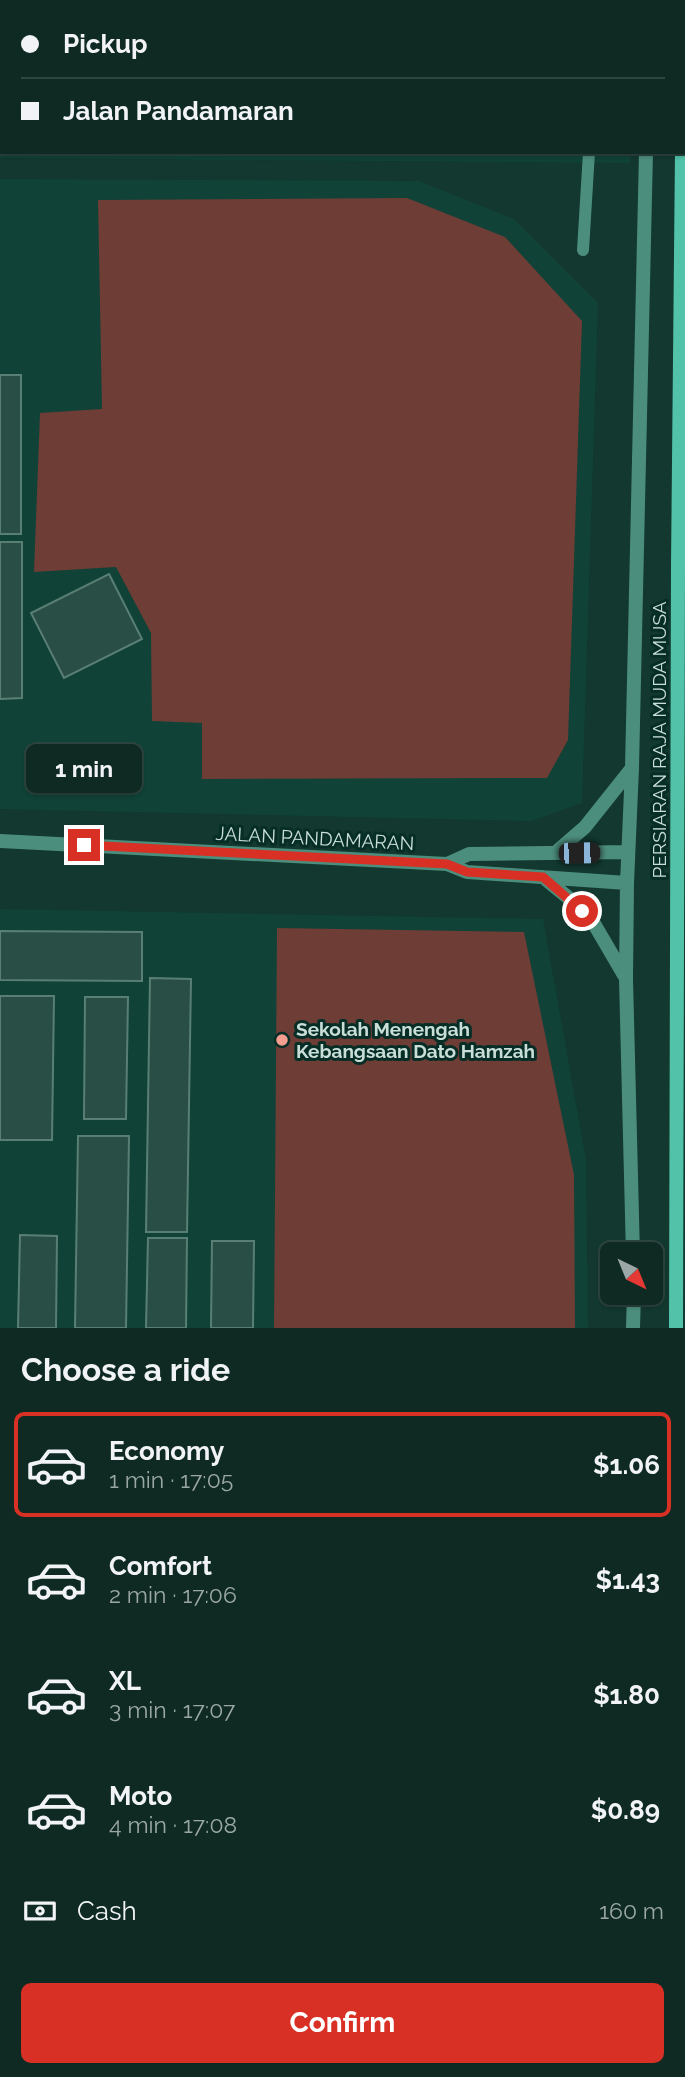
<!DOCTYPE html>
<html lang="en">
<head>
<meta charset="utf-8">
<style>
  :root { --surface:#0e2a23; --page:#1c3630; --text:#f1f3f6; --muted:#9ba7a6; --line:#2e4641; --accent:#d93025 }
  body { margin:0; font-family:Raleway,sans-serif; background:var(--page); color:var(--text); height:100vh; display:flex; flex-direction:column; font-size:26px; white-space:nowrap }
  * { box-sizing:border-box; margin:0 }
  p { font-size:23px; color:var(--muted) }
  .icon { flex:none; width:38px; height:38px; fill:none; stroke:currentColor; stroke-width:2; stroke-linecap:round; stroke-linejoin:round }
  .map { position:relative; height:1328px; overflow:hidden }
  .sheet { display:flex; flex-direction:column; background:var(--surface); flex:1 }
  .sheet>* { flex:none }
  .guide { position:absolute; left:0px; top:0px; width:686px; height:154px; box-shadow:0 2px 5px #0004,0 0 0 2px var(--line); display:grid; align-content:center; height:154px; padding:0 21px; background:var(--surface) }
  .needle { width:46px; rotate:137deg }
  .fabs { position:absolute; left:600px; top:1242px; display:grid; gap:14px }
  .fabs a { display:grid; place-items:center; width:63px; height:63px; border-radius:10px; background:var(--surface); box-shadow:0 2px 5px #0004,0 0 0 2px var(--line); font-size:35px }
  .end { position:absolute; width:32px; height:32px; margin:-16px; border:9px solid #d93025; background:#fff; box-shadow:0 0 0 4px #fff }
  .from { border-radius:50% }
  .bubble { position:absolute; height:49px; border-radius:10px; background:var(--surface); box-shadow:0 2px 5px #0004,0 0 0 2px var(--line); font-size:23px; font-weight:700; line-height:49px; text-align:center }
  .car { position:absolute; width:21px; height:42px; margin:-21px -10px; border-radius:9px; box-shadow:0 0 5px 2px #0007; background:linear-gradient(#222 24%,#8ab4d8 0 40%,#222 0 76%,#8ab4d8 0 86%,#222 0) }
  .guide b { display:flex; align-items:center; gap:24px; height:66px; font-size:26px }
  .guide b+b { border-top:2px solid var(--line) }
  .guide i { width:18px; height:18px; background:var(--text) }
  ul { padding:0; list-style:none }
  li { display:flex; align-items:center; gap:21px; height:105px; margin:0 14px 10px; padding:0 7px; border:4px solid transparent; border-radius:10px }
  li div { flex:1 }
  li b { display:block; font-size:26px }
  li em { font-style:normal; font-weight:700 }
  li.on { border-color:var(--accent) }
  li>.icon { width:63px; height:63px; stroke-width:1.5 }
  h2 { padding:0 21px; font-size:32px; line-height:84px }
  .pay { display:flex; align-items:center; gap:18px; height:77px; padding:0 21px; font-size:26px }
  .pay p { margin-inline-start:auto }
  .button { display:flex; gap:14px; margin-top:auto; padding:14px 21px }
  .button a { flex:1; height:80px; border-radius:10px; background:var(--accent); color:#fff; font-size:28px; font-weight:700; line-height:80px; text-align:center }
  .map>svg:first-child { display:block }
  .built { fill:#104237 }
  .garden { fill:#6e3d36 }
  .building { fill:#294e45; stroke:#597f75; stroke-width:2 }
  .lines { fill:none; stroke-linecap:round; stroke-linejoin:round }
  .lane { stroke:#4c8e7d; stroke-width:12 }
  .street { stroke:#4c8e7d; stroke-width:14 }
  .secondary { stroke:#52c3a9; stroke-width:14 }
  .route { stroke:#d93025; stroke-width:9 }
  .poi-dot { fill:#f59d8e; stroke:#062e26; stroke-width:2.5 }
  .labels { text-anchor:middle; stroke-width:6; stroke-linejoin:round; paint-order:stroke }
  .street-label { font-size:19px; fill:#caded8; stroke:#062e26 }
  .poi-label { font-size:19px; font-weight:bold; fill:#caded8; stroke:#062e26; text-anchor:start }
</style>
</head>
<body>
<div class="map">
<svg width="685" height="1328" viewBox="0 0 685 1328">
  <rect width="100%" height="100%" fill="#12382f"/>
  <path class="built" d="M 0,0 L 641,0 L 2,2 L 2,152 L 631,152 L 630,163 L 0,158 Z
    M 0,179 L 419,181 L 514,219 L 598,303 L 582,803 L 532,821 L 0,809 Z
    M 0,909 L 543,919 L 586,1160 L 588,1328 L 0,1328 Z"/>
  <path class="garden" d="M 407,198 L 505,237 L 582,321 L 568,740 L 547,778 L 202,779 L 202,723 L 152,721 L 151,633 L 116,567 L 34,572 L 40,413 L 102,409 L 98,200 Z
    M 277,928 L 524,932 L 574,1175 L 575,1328 L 274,1328 Z"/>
  <path class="building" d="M 0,0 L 84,0 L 2,2 L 2,81 Z
    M 102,0 L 188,0 L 188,2 L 102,2 Z
    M 197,0 L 490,0 L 490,2 Z
    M 501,0 L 582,0 L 501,2 Z
    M 0,375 L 21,375 L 21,534 L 0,534 Z
    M 0,542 L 22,542 L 22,698 L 0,699 Z
    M 109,574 L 142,639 L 64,678 L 31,613 Z
    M 0,931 L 142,932 L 142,981 L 0,980 Z
    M 150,978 L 191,979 L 187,1232 L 146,1232 Z
    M 0,996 L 54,996 L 52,1140 L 0,1140 Z
    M 85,997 L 128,997 L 126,1119 L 84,1119 Z
    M 78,1136 L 129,1136 L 126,1328 L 75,1328 Z
    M 20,1235 L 57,1236 L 56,1328 L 18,1328 Z
    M 148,1238 L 187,1238 L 186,1328 L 146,1328 Z
    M 212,1241 L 254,1241 L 253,1328 L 211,1328 Z"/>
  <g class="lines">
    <path class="lane" d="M 496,0 L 496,2
      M 601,2 L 601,0
      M 583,250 L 589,152"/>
    <path class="street" d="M 652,2 L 652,0
      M 0,841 L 447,864 L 467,872 L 627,883
      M 555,853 L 585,827 L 632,768
      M 447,864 L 469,854 L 628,852
      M 543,877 L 570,899 L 593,922 L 624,975
      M 633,1255 L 626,979 L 627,883 L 632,768 L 646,152
      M 633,1328 L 634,1293"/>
    <path class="secondary" d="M 684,98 L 685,77
      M 676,1328 L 678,566 L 682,152"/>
  </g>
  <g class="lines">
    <path class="route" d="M 84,845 L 447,864 L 467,872 L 543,877 L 582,911"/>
  </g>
  <circle class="poi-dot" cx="282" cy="1040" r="7"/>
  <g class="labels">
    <g class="street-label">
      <text transform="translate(659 740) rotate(-90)" y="7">PERSIARAN RAJA MUDA MUSA</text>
      <text transform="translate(315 838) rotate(3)" y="7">JALAN PANDAMARAN</text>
    </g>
    <g class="poi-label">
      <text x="296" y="1036">Sekolah Menengah<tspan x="296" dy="22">Kebangsaan Dato Hamzah</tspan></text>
    </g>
  </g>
</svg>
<div class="fabs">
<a><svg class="needle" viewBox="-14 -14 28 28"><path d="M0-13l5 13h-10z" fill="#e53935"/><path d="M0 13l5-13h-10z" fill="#9ba7a6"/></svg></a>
</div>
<i class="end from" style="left:582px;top:911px"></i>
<i class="end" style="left:84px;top:845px"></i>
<div class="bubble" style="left:26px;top:744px;width:116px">1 min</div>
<i class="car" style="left:579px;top:853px;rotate:89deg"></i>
<div class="guide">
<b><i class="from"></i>Pickup</b>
<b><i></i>Jalan Pandamaran</b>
</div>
</div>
<section class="sheet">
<h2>Choose a ride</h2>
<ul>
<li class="on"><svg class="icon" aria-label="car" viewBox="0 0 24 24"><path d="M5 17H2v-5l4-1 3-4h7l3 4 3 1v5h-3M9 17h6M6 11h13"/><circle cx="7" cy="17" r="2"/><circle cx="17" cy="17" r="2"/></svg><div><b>Economy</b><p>1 min · 17:05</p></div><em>$1.06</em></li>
<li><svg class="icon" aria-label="car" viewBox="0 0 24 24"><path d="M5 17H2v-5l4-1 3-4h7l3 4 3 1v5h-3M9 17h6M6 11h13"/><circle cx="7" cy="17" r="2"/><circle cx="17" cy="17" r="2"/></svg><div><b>Comfort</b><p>2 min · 17:06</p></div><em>$1.43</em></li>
<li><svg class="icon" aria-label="car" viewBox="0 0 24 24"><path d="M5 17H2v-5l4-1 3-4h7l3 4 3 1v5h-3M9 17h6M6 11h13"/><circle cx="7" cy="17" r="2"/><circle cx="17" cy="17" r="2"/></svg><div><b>XL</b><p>3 min · 17:07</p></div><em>$1.80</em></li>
<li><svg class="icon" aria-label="car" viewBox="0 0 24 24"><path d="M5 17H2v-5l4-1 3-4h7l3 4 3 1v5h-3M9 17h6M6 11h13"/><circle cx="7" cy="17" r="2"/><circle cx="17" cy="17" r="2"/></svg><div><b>Moto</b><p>4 min · 17:08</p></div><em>$0.89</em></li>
</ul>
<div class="pay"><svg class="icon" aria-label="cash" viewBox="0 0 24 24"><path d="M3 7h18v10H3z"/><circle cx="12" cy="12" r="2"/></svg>Cash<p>160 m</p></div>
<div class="button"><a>Confirm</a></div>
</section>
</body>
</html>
